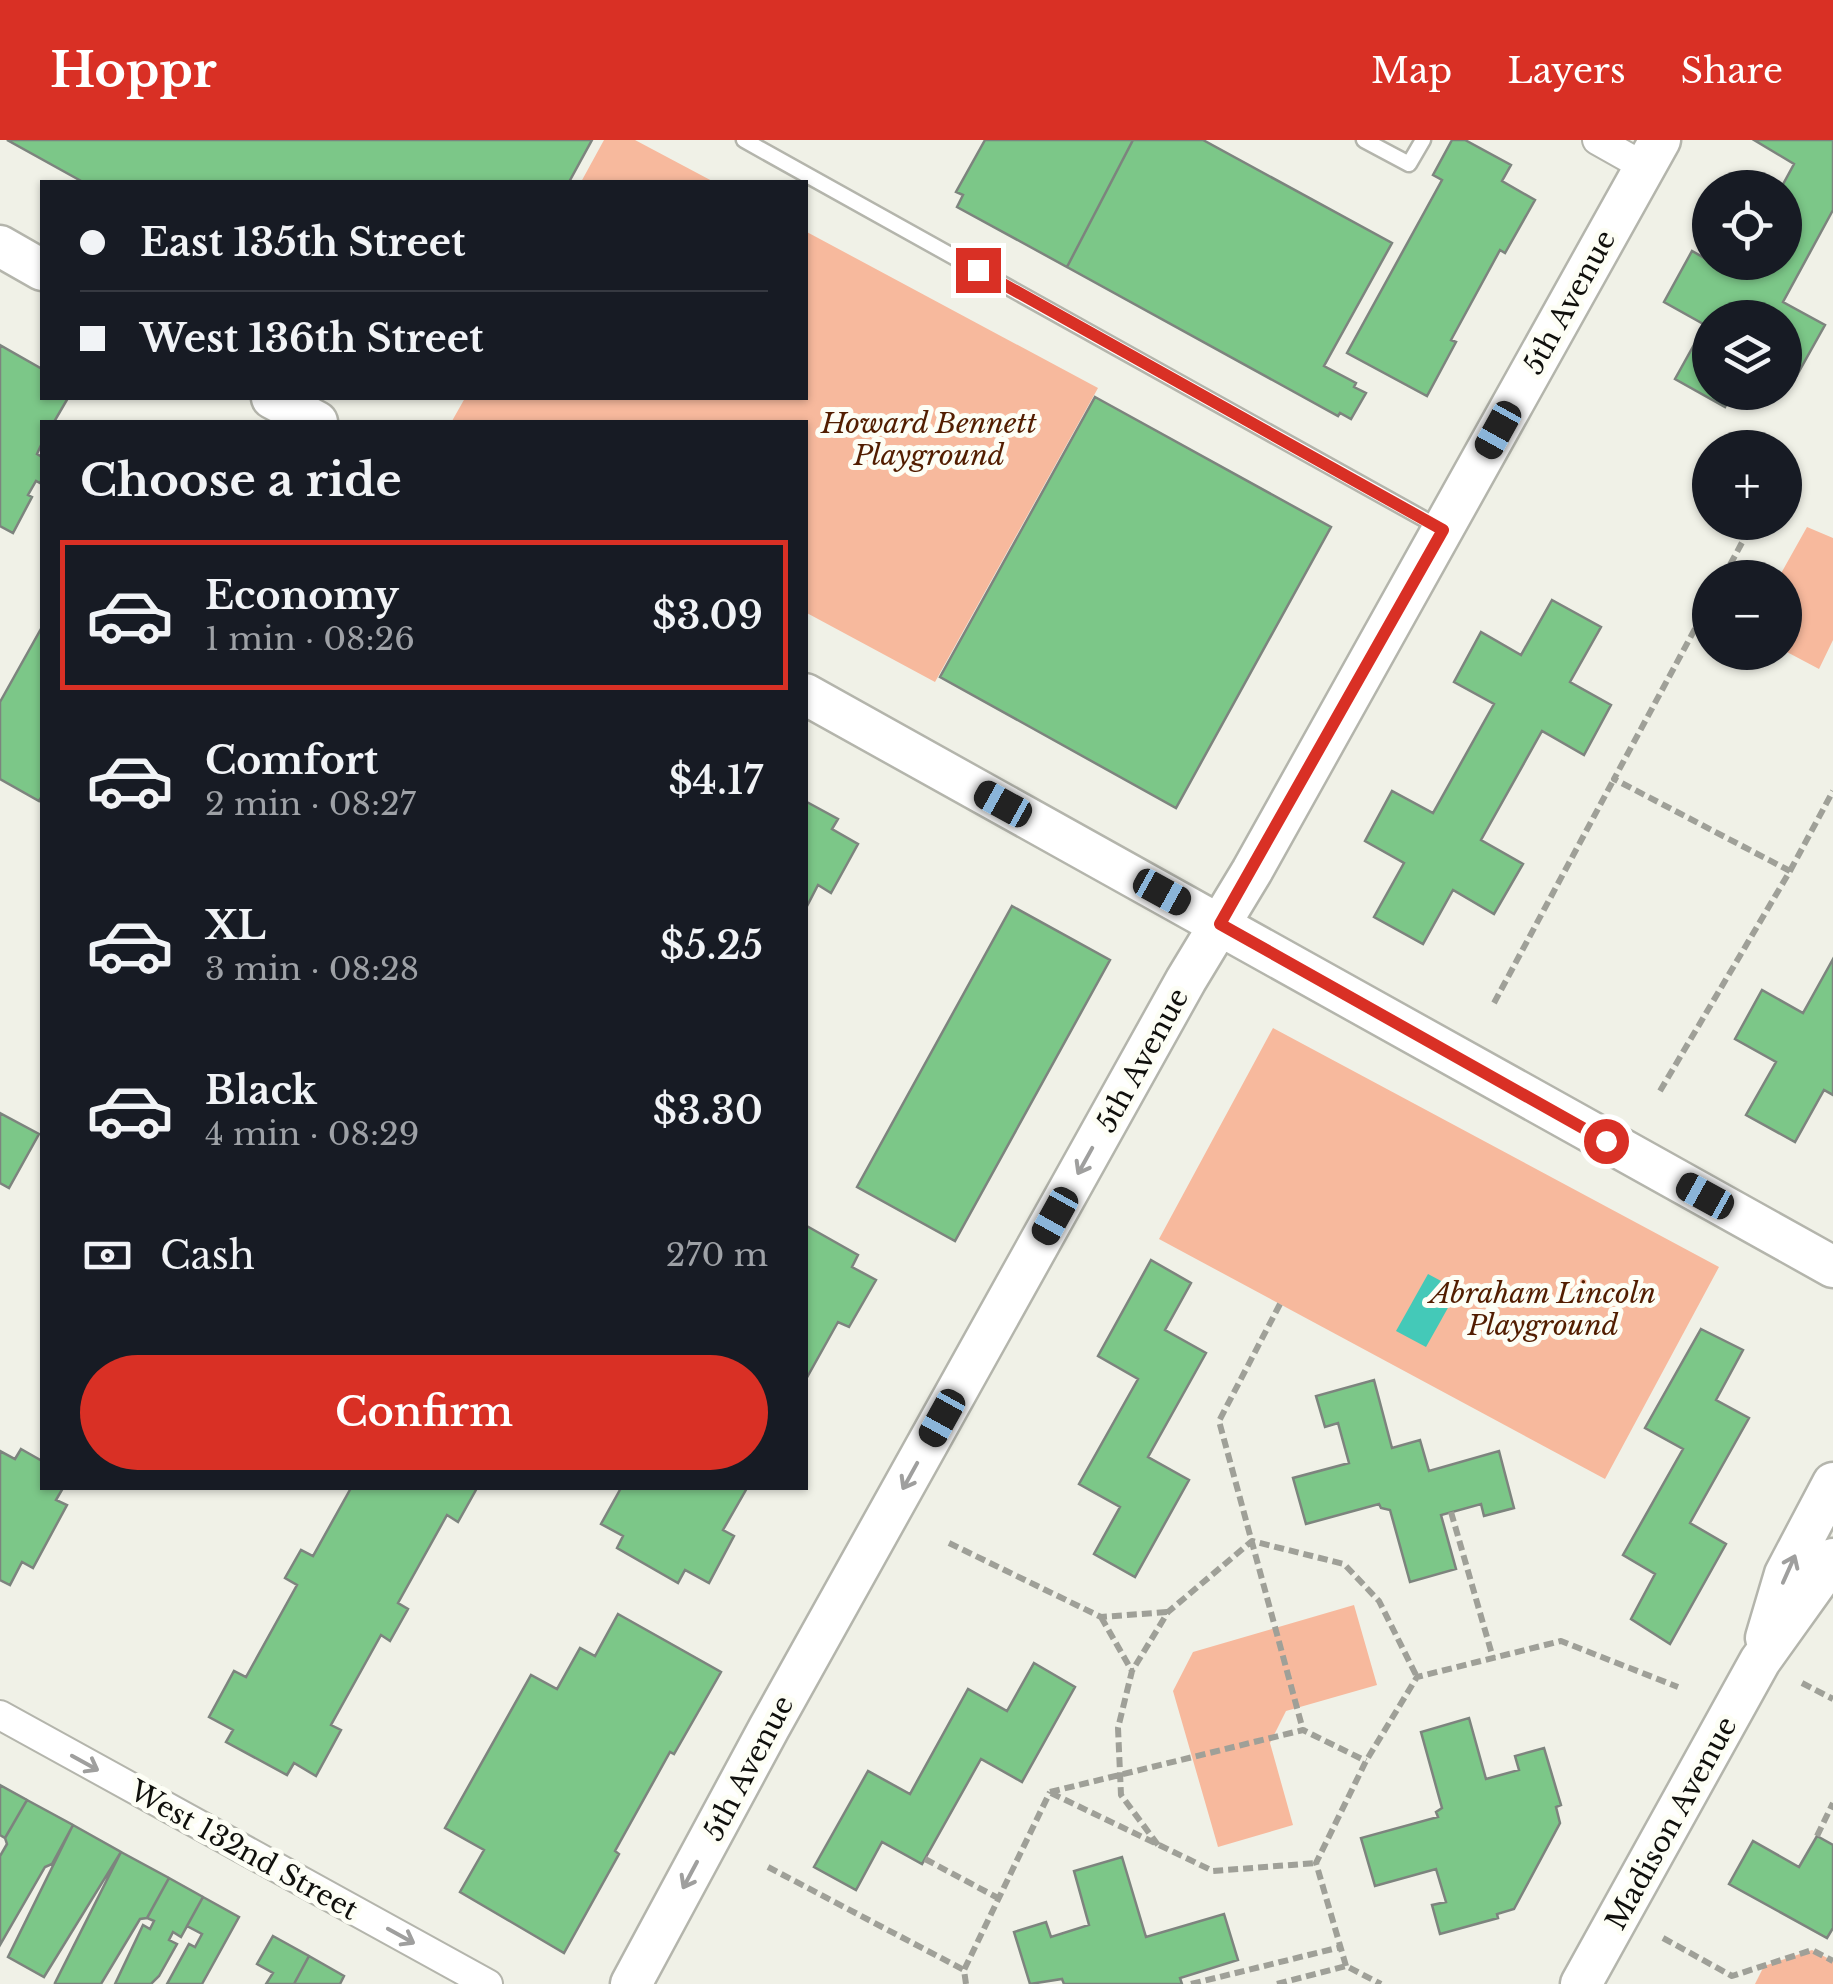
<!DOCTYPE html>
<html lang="en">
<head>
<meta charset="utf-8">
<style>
  :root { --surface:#171b24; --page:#242831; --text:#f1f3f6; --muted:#9ea1a6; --line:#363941; --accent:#d93025 }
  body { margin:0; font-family:"Libre Baskerville",serif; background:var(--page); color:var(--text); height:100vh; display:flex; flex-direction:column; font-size:38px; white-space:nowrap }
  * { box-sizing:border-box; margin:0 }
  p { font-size:32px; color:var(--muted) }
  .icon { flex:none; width:55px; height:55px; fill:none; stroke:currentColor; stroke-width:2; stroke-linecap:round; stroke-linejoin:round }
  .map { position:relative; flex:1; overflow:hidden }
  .side { position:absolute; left:40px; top:280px; width:768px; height:1070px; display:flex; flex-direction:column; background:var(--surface); border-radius:0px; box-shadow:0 2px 8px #0004 }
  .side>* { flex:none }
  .guide { position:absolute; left:40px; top:40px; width:768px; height:220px; border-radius:0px; box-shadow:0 2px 8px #0004; display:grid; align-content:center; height:220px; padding:0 40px; background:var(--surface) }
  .controls { position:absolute; left:1692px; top:30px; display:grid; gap:20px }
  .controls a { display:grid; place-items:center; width:110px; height:110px; border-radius:50%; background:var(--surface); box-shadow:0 2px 8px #0004; font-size:50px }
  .end { position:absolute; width:45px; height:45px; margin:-22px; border:12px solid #d93025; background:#fff; box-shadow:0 0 0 5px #fff }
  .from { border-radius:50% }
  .car { position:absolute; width:30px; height:60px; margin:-30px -15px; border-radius:12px; box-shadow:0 0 8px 2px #0007; background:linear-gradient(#222 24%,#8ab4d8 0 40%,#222 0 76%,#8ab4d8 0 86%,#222 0) }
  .guide b { display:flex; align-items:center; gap:35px; height:95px; font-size:38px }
  .guide b+b { border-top:2px solid var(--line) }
  .guide i { width:25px; height:25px; background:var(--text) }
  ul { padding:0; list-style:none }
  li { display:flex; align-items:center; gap:30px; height:150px; margin:0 20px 15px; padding:0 20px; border:5px solid transparent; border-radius:0px }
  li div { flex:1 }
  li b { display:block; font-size:38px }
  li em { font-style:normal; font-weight:600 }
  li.on { border-color:var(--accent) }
  li>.icon { width:90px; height:90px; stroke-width:1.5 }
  h2 { padding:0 40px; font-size:45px; line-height:120px }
  .pay { display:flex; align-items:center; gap:25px; height:110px; padding:0 40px; font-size:38px }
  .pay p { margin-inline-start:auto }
  .action { display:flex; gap:20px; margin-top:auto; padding:20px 40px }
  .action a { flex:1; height:115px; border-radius:60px; background:var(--accent); color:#fff; font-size:40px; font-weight:600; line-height:115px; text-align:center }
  header { display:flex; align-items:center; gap:60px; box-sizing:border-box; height:140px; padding:0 50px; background:var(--accent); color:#fff }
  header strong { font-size:48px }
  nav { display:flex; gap:55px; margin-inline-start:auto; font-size:35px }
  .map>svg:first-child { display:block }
  .green { fill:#f7b99d }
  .water { fill:#44c9b8 }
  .building { fill:#7cc788; stroke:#7d847e; stroke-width:2.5 }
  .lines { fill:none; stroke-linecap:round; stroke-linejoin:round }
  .lane-casing { stroke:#b4b5ac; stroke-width:19 }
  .street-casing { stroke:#b4b5ac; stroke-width:32 }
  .secondary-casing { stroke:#b4b5ac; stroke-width:45 }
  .path { stroke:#9fa098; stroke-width:6; stroke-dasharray:10 5; stroke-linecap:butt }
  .lane { stroke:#fff; stroke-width:14 }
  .street { stroke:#fff; stroke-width:28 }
  .secondary { stroke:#fff; stroke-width:40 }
  .oneway { stroke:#9f9f9e }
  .route { stroke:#d93025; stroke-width:12 }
  .labels { text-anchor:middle; stroke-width:10; stroke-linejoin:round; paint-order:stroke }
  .street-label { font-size:28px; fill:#10100d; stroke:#fdfef5 }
  .park-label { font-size:28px; font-style:italic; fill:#521d00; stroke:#fdfef5 }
</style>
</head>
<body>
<header>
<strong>Hoppr</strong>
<nav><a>Map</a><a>Layers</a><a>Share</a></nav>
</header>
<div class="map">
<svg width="1833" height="1844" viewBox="0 0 1833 1844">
  <rect width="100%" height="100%" fill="#f0f1e7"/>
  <path class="green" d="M 604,0 L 635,0 L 714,42 L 581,42 Z
    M 805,91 L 1098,248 L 935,542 L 805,472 L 805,282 L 452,281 L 465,258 L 805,258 Z
    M 1807,387 L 1833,398 L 1833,500 L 1819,529 L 1785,511 L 1785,438 L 1779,437 Z
    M 1273,888 L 1719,1127 L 1605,1339 L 1159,1099 Z
    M 1354,1465 L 1377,1545 L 1286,1571 L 1270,1603 L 1293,1685 L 1218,1707 L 1173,1551 L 1193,1512 Z
    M 1812,1810 L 1833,1821 L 1833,1844 L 1755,1844 L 1764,1826 Z"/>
  <path class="water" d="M 1428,1134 L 1458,1150 L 1426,1207 L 1396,1191 Z"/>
  <path class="building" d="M 7,0 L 592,0 L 569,42 L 83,42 Z
    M 985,0 L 1133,0 L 1067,127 L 957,67 L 963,55 L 956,52 Z
    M 1133,0 L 1203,0 L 1392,103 L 1324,226 L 1356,243 L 1354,247 L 1366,253 L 1351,279 L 1340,273 L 1338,276 L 1067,127 Z
    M 1452,0 L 1465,0 L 1511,25 L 1502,41 L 1535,60 L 1505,113 L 1500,110 L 1451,200 L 1456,202 L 1427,256 L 1347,213 L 1442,40 L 1433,35 Z
    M 1754,0 L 1833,0 L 1833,70 L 1783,162 L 1825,185 L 1797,235 L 1785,228 L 1785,178 L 1710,178 L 1710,252 L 1733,252 L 1725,267 L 1675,239 L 1705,185 L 1664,162 L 1692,111 L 1733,134 L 1740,122 L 1785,122 L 1785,48 L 1781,48 L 1794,24 Z
    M 0,205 L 42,229 L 42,258 L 68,258 L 54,282 L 42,282 L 42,303 L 37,314 L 42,317 L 42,339 L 40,343 L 36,341 L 28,355 L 32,357 L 13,393 L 0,386 Z
    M 1095,257 L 1331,387 L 1176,668 L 940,537 Z
    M 1552,460 L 1601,487 L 1570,542 L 1611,565 L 1584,615 L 1542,591 L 1481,700 L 1523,724 L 1494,774 L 1453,750 L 1423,804 L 1374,777 L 1404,723 L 1365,701 L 1392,651 L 1433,673 L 1494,564 L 1454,542 L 1481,492 L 1521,515 Z
    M 42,487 L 42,656 L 39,661 L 0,639 L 0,562 Z
    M 805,661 L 838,679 L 832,689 L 858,704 L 831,753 L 818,745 L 805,770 Z
    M 1012,766 L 1110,820 L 955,1101 L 857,1047 Z
    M 1833,819 L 1833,955 L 1824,950 L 1795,1002 L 1746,975 L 1776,922 L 1735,899 L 1762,850 L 1803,873 Z
    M 0,973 L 39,994 L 9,1048 L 0,1043 Z
    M 805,1085 L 858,1115 L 852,1127 L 876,1140 L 849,1187 L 838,1182 L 805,1241 Z
    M 1151,1120 L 1191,1143 L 1165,1190 L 1206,1213 L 1148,1317 L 1189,1340 L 1135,1437 L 1094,1414 L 1120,1367 L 1079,1344 L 1138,1239 L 1098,1216 Z
    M 1701,1189 L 1743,1210 L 1716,1260 L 1749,1278 L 1690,1383 L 1726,1404 L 1670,1504 L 1631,1479 L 1655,1434 L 1623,1415 L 1683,1309 L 1645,1288 Z
    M 1374,1240 L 1392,1308 L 1420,1300 L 1429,1331 L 1499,1311 L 1514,1368 L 1484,1376 L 1481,1364 L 1441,1375 L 1456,1429 L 1410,1442 L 1390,1370 L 1381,1368 L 1379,1364 L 1306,1384 L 1293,1338 L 1349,1323 L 1338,1283 L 1325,1287 L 1316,1256 Z
    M 21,1309 L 42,1321 L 42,1348 L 63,1348 L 56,1360 L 67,1365 L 33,1428 L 22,1422 L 10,1445 L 0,1440 L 0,1311 L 15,1319 Z
    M 351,1348 L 477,1348 L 458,1382 L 447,1375 L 398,1463 L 408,1469 L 390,1501 L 381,1495 L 331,1585 L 341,1590 L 316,1636 L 294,1623 L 287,1635 L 226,1602 L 233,1590 L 209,1577 L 234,1531 L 246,1537 L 297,1445 L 285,1438 L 301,1410 L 313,1416 Z
    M 621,1348 L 747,1348 L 723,1390 L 734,1396 L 709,1443 L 685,1430 L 678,1443 L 617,1408 L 623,1396 L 601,1384 Z
    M 618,1474 L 721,1532 L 674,1614 L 670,1612 L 615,1711 L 619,1714 L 564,1813 L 460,1752 L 484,1710 L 445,1688 L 531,1535 L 557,1549 L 580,1508 L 595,1516 Z
    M 1034,1523 L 1075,1547 L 1022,1642 L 981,1619 L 922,1724 L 882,1702 L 856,1750 L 814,1727 L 868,1631 L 910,1654 L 968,1549 L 1007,1571 Z
    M 1469,1578 L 1486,1639 L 1519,1630 L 1515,1616 L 1544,1608 L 1561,1665 L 1556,1667 L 1560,1683 L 1514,1769 L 1497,1774 L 1498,1778 L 1440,1794 L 1432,1765 L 1446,1762 L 1436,1729 L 1375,1746 L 1361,1698 L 1438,1677 L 1436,1672 L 1442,1668 L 1421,1592 Z
    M 0,1645 L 27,1660 L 5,1698 L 0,1695 Z
    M 27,1660 L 73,1685 L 52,1724 L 45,1727 L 0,1805 L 0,1716 L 7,1704 L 5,1698 Z
    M 73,1685 L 121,1712 L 44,1837 L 8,1817 Z
    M 1817,1696 L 1833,1705 L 1833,1788 L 1827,1798 L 1729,1744 L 1753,1701 L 1799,1727 Z
    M 121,1712 L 169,1738 L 147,1778 L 140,1779 L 101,1844 L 57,1844 L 55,1843 Z
    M 1122,1717 L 1146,1797 L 1224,1774 L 1238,1820 L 1180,1838 L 1182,1844 L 1064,1844 L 1062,1839 L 1030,1844 L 1014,1792 L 1046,1782 L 1051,1797 L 1089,1785 L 1074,1731 Z
    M 169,1738 L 203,1757 L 181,1797 L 173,1792 L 169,1800 L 177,1804 L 159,1836 L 151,1844 L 115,1844 L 143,1785 L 150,1789 L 154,1781 L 147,1778 Z
    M 203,1757 L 239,1777 L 202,1844 L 167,1844 L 189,1804 L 195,1807 L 202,1794 L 187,1786 Z
    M 273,1796 L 309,1816 L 294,1844 L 266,1844 L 273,1833 L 257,1824 Z
    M 309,1816 L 344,1836 L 340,1844 L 294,1844 Z"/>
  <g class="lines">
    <g class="lane-casing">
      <path id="lane" d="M 744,0 L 1442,389
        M 1364,0 L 1409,24 L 1423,0"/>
    </g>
    <g class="street-casing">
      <path id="street" d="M 1597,0 L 1645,27
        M 0,1575 L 488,1844"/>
    </g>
    <g class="secondary-casing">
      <path id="secondary" d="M 0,106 L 42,130
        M 272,258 L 317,282
        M 805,554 L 1833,1127
        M 1766,1498 L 1785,1434 L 1833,1343
        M 631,1844 L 769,1588 L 1186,840 L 1252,731 L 1660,0
        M 1581,1844 L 1760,1521 L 1833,1419"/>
    </g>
    <path class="path" d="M 1723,438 L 1753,382
      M 1790,731 L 1833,651
      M 1494,863 L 1614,639
      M 1660,951 L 1790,731 L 1614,639 L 1710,461
      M 1280,1164 L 1219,1281 L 1303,1590
      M 1451,1372 L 1493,1518
      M 949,1403 L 1101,1477 L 1168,1472
      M 1101,1477 L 1132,1531
      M 1802,1543 L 1833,1559
      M 1050,1652 L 1303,1590 L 1366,1621
      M 1051,1653 L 1213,1731 L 1316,1723
      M 1817,1696 L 1833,1663
      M 1158,1705 L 1121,1655 L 1118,1588 L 1132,1531 L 1168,1472 L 1252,1401 L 1344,1424 L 1379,1461 L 1417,1537
      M 925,1719 L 998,1758
      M 768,1727 L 964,1830
      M 1663,1798 L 1732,1836 L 1812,1810 L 1833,1821
      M 1346,1826 L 1316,1723 L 1366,1621 L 1417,1537 L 1561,1501 L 1678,1547
      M 966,1844 L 964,1830 L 1050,1652
      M 1191,1844 L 1341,1807
      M 1277,1844 L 1346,1826 L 1381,1844"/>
    <use href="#lane" class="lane"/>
    <use href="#street" class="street"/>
    <use href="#secondary" class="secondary"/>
  </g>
  <defs><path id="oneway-shaft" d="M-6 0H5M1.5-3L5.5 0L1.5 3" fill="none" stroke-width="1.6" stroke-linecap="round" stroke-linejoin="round" transform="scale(2.5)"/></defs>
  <g class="oneway">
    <use href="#oneway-shaft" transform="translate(1085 1021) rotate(119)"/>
    <use href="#oneway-shaft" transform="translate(910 1336) rotate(119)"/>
    <use href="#oneway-shaft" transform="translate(1789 1429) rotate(-66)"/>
    <use href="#oneway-shaft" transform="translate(85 1623) rotate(29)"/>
    <use href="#oneway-shaft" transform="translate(690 1735) rotate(118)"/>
    <use href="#oneway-shaft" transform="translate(401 1796) rotate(29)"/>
  </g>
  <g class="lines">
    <path class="route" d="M 978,130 L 1443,390 L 1220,784 L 1606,1001"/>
  </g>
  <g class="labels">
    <g class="street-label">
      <text transform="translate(1569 162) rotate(-61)" y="10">5th Avenue</text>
      <text transform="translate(1142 920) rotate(-61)" y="10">5th Avenue</text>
      <text transform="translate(748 1628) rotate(-62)" y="10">5th Avenue</text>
      <text transform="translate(1671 1683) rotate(-61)" y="10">Madison Avenue</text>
      <text transform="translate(244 1710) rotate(29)" y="10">West 132nd Street</text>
    </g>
    <g class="park-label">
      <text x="929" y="293">Howard Bennett<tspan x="929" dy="32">Playground</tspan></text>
      <text x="1543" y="1163">Abraham Lincoln<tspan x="1543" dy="32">Playground</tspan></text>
    </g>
  </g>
</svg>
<div class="controls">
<a><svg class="icon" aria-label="locate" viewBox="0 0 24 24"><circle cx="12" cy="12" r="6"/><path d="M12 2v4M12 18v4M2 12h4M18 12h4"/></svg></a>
<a><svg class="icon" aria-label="layers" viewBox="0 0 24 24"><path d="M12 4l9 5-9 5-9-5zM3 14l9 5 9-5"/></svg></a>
<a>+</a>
<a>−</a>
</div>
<i class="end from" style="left:1606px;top:1001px"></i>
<i class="end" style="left:978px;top:130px"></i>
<i class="car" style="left:1498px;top:290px;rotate:209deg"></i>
<i class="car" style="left:1003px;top:664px;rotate:299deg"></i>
<i class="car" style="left:1162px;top:752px;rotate:119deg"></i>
<i class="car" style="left:1705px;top:1056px;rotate:299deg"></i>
<i class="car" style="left:1055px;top:1076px;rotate:209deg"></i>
<i class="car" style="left:942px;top:1278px;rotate:209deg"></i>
<div class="guide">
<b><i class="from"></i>East 135th Street</b>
<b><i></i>West 136th Street</b>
</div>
<section class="side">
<h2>Choose a ride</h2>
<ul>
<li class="on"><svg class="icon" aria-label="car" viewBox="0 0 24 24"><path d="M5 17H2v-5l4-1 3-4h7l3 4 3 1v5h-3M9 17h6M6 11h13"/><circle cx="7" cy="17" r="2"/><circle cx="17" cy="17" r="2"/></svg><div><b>Economy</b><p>1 min · 08:26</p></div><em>$3.09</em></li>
<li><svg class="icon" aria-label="car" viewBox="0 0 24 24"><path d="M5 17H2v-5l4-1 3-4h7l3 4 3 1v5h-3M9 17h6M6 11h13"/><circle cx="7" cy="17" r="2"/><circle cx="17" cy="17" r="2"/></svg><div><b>Comfort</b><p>2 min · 08:27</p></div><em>$4.17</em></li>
<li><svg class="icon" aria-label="car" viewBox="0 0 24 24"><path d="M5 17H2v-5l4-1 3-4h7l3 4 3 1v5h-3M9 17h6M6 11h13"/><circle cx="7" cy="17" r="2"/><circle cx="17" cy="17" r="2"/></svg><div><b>XL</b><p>3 min · 08:28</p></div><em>$5.25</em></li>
<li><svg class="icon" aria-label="car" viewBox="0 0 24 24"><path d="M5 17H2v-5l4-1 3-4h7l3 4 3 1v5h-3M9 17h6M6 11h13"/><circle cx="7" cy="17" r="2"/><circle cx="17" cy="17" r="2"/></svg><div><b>Black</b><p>4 min · 08:29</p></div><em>$3.30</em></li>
</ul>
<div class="pay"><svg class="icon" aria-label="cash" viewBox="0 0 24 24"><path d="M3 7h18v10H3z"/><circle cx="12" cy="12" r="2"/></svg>Cash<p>270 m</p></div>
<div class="action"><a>Confirm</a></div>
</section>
</div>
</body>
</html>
